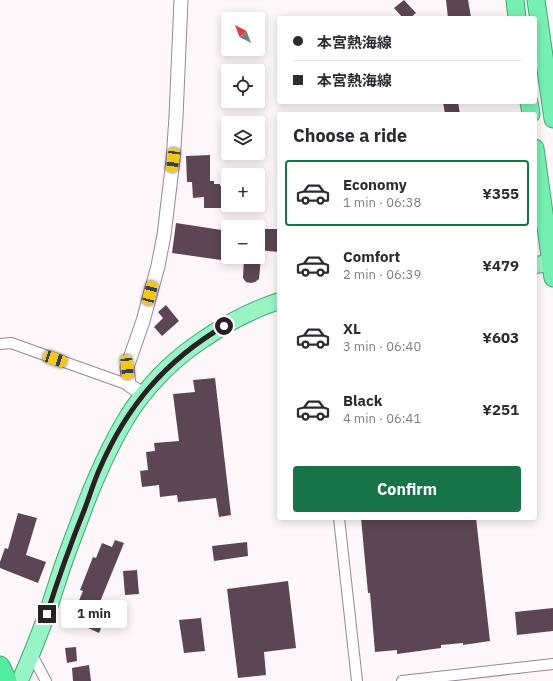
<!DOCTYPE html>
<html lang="en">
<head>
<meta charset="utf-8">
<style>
  :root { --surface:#fff; --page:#f7f7f7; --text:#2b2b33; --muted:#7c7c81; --line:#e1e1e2; --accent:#177348 }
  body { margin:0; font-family:"IBM Plex Sans","Noto Sans JP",sans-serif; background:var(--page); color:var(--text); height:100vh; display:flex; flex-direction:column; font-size:15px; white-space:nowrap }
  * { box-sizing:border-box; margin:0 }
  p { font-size:13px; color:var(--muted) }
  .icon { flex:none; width:22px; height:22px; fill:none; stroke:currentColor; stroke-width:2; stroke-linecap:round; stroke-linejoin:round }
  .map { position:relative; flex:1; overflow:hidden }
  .details { position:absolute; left:277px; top:112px; width:260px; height:408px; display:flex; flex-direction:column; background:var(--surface); border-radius:4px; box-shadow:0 2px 10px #0003 }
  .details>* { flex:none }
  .guide { position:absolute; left:277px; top:16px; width:260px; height:88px; border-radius:4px; box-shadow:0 2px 10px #0003; display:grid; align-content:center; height:88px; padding:0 16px; background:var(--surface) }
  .needle { width:26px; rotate:318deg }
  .controls { position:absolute; left:221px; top:12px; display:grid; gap:8px }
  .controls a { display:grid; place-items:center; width:44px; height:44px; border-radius:4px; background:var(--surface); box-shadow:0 2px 10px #0003; font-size:20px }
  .end { position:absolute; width:18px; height:18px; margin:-9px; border:5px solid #291f25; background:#fff; box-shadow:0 0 0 2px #fff }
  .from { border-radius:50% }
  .bubble { position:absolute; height:28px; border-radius:4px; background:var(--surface); box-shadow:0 2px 10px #0003; font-size:13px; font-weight:800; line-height:28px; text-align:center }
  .car { position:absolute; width:12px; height:24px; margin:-12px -6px; border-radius:5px; box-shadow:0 0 3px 1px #0007; background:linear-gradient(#f5c518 24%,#345 0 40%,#f5c518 0 76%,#345 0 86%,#f5c518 0) }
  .guide b { display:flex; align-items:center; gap:14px; height:38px; font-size:15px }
  .guide b+b { border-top:1px solid var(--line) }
  .guide i { width:10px; height:10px; background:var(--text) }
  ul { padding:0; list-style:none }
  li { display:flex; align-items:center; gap:12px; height:66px; margin:0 8px 6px; padding:0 8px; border:2px solid transparent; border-radius:4px }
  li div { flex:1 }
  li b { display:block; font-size:15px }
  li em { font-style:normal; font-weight:800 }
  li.on { border-color:var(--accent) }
  li>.icon { width:36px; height:36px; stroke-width:1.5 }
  h2 { padding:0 16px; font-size:18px; line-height:48px }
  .primary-button { display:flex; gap:8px; margin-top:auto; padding:8px 16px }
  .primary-button a { flex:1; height:46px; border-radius:4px; background:var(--accent); color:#fff; font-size:16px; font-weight:800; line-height:46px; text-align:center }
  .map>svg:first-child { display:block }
  .building { fill:#5c4654 }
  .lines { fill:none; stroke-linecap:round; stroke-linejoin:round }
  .minor-casing { stroke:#9e8595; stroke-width:12 }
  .tertiary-casing { stroke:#9e8595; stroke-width:15 }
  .primary-casing { stroke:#44a574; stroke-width:18 }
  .trunk-casing { stroke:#44a574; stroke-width:19 }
  .motorway-casing { stroke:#44a574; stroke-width:21 }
  .minor { stroke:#fff; stroke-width:10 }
  .tertiary { stroke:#fff; stroke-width:13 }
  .primary { stroke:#98f4c5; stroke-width:16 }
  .trunk { stroke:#76f0b2; stroke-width:17 }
  .motorway { stroke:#53ed9f; stroke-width:19 }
  .route { stroke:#291f25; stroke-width:5 }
</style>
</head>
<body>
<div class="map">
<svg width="553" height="681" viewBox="0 0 553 681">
  <rect width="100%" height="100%" fill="#fdf7fa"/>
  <path class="building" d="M 404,0 L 416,13 L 410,18 L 403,18 L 394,8 Z
    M 446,0 L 468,0 L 471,17 L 464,18 L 448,18 Z
    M 443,102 L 458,102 L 460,114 L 445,114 Z
    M 210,155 L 210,181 L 214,181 L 214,184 L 220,184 L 220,186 L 225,186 L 225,208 L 204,208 L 204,197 L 193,198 L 192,182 L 187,182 L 186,156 Z
    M 176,223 L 228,231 L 228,261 L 172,253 Z
    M 258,229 L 279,229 L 279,252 L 258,250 Z
    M 244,257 L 261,257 L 259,279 L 255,282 L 251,283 L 246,282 L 243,278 Z
    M 166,305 L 179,321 L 162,336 L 154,327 L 163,318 L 158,312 Z
    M 215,378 L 231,515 L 219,517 L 216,498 L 178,502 L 177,495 L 160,497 L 159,485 L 142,487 L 140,471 L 148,470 L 146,452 L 155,451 L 154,443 L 179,441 L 173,394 L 195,392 L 193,380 Z
    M 18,513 L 37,518 L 26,555 L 46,562 L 38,583 L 0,568 L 0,562 L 5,548 L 8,549 Z
    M 361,518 L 476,518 L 490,641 L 463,645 L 463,643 L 441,645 L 441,648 L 397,654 L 397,650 L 375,652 L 370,593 L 368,593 Z
    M 115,540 L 124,543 L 93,619 L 103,623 L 99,633 L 77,623 L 85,606 L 78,603 L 83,591 L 80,590 L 93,557 L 96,558 L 102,543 L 112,547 Z
    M 247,542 L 248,556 L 214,561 L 212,546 Z
    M 137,570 L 139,594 L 125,595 L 123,571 Z
    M 288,581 L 296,648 L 264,652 L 266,675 L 238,678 L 227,589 Z
    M 553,608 L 553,631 L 517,635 L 515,612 Z
    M 201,618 L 205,651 L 184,653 L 179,620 Z
    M 76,647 L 77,661 L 67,663 L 65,648 Z
    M 89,665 L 91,681 L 73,681 L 72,668 Z"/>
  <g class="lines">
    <g class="minor-casing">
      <path id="minor" d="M 0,344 L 11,343 L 129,385
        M 339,518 L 357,681
        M 32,655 L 46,681
        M 402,681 L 553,664"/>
    </g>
    <g class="tertiary-casing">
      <path id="tertiary" d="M 143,394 L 129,385 L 127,367 L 143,321 L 158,266 L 164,235 L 173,160 L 176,117 L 181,0"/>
    </g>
    <g class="primary-casing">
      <path id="primary" d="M 535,265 L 551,263
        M 22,676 C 31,656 39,635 47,614 C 51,602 55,589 59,577 C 67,552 77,528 86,503 C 99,470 113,438 133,408 C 152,381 176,357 204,339 C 227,323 252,310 279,301"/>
    </g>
    <g class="trunk-casing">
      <path id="trunk" d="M 515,0 L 517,18
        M 536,0 L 553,119
        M 529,102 L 531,114
        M 535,148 L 553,278"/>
    </g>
    <g class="motorway-casing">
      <path id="motorway" d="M 0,666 L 7,681"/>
    </g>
    <use href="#minor" class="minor"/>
    <use href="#tertiary" class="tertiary"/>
    <use href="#primary" class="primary"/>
    <use href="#trunk" class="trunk"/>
    <use href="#motorway" class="motorway"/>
  </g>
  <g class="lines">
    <path class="route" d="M 47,614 C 58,579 71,543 85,508 C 90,495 94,481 100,468 C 127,406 165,361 224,326"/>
  </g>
</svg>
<div class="controls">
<a><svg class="needle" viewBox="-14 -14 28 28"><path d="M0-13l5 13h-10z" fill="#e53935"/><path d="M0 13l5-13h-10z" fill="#7c7c81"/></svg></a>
<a><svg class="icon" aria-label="locate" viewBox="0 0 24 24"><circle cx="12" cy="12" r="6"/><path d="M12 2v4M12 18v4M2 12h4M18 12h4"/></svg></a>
<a><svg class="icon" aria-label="layers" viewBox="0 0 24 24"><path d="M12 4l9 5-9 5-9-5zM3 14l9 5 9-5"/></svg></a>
<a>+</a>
<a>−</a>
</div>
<i class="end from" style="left:224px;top:326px"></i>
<i class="end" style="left:47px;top:614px"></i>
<div class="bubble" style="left:61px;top:600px;width:66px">1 min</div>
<i class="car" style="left:173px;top:160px;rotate:188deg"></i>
<i class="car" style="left:150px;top:293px;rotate:15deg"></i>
<i class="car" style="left:55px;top:359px;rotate:109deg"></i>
<i class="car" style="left:127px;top:367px;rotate:174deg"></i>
<div class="guide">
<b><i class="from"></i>本宮熱海線</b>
<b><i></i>本宮熱海線</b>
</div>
<section class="details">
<h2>Choose a ride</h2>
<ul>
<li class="on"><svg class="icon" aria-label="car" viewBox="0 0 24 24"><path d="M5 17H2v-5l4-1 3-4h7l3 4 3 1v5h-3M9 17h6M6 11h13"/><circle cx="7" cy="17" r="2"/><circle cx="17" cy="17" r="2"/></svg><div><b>Economy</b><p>1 min · 06:38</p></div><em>¥355</em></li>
<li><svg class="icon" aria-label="car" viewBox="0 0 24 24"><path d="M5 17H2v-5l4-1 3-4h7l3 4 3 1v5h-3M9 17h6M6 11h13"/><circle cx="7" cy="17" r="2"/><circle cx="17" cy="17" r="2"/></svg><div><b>Comfort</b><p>2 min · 06:39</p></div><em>¥479</em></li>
<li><svg class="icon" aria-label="car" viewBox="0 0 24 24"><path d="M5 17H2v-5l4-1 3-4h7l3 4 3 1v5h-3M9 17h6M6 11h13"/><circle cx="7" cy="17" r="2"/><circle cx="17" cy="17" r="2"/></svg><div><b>XL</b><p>3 min · 06:40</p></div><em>¥603</em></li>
<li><svg class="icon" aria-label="car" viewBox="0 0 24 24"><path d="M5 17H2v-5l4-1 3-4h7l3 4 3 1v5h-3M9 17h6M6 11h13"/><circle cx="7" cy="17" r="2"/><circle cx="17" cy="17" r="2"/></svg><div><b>Black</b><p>4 min · 06:41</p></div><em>¥251</em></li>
</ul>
<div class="primary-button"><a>Confirm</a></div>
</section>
</div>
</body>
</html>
